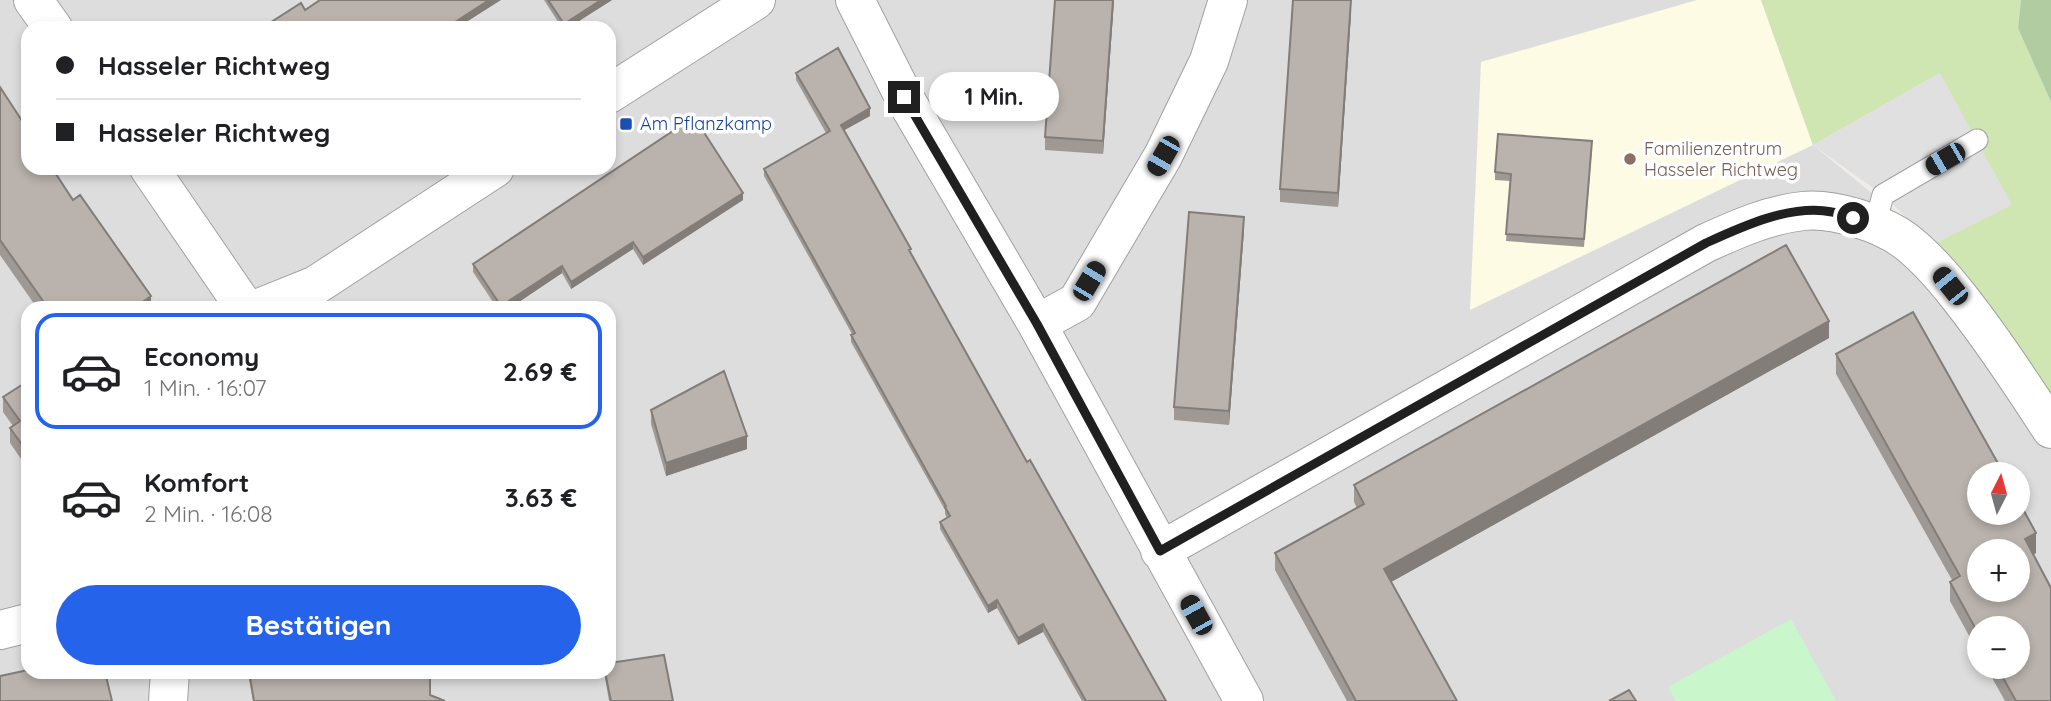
<!DOCTYPE html>
<html lang="de">
<head>
<meta charset="utf-8">
<style>
  :root { --surface:#fff; --page:#f2f2f2; --text:#202124; --muted:#757577; --line:#e0e0e0; --accent:#2563eb }
  body { margin:0; font-family:Quicksand,sans-serif; background:var(--page); color:var(--text); height:100vh; display:flex; flex-direction:column; font-size:26px; white-space:nowrap }
  * { box-sizing:border-box; margin:0 }
  p { font-size:23px; color:var(--muted) }
  .icon { flex:none; width:38px; height:38px; fill:none; stroke:currentColor; stroke-width:2; stroke-linecap:round; stroke-linejoin:round }
  .map { position:relative; flex:1; overflow:hidden }
  .side { position:absolute; left:21px; top:301px; width:595px; height:378px; display:flex; flex-direction:column; background:var(--surface); border-radius:21px; box-shadow:0 4px 10px #0003 }
  .side>* { flex:none }
  .top-card { position:absolute; left:21px; top:21px; width:595px; height:154px; border-radius:21px; box-shadow:0 4px 10px #0003; display:grid; align-content:center; height:154px; padding:0 35px; background:var(--surface) }
  .needle { width:46px; rotate:6deg }
  .fabs { position:absolute; left:1967px; top:462px; display:grid; gap:14px }
  .fabs a { display:grid; place-items:center; width:63px; height:63px; border-radius:50%; background:var(--surface); box-shadow:0 4px 10px #0003; font-size:35px }
  .end { position:absolute; width:32px; height:32px; margin:-16px; border:9px solid #202020; background:#fff; box-shadow:0 0 0 4px #fff }
  .from { border-radius:50% }
  .bubble { position:absolute; height:49px; border-radius:24px; background:var(--surface); box-shadow:0 4px 10px #0003; font-size:23px; font-weight:700; line-height:49px; text-align:center }
  .car { position:absolute; width:21px; height:42px; margin:-21px -10px; border-radius:9px; box-shadow:0 0 5px 2px #0007; background:linear-gradient(#222 24%,#8ab4d8 0 40%,#222 0 76%,#8ab4d8 0 86%,#222 0) }
  .top-card b { display:flex; align-items:center; gap:24px; height:66px; font-size:26px }
  .top-card b+b { border-top:2px solid var(--line) }
  .top-card i { width:18px; height:18px; background:var(--text) }
  ul { padding:12px 0 0; list-style:none }
  li { display:flex; align-items:center; gap:21px; height:116px; margin:0 14px 10px; padding:0 21px; border:4px solid transparent; border-radius:21px }
  li div { flex:1 }
  li b { display:block; font-size:26px }
  li em { font-style:normal; font-weight:700 }
  li.selected { border-color:var(--accent) }
  li>.icon { width:63px; height:63px; stroke-width:1.5 }
  .button { display:flex; gap:14px; margin-top:auto; padding:14px 35px }
  .button a { flex:1; height:80px; border-radius:42px; background:var(--accent); color:#fff; font-size:28px; font-weight:700; line-height:80px; text-align:center }
  .map>svg:first-child { display:block }
  .residential { fill:#deddde; fill-rule:evenodd }
  .education { fill:#fdfbe4 }
  .grass { fill:#cfe6b2 }
  .forest { fill:#b0cca0 }
  .park { fill:#c9f6ca }
  .parking { fill:#e0e0e0 }
  .lines { fill:none; stroke-linecap:round; stroke-linejoin:round }
  .service-casing { stroke:#a1a1a1; stroke-width:23 }
  .minor-casing { stroke:#a1a1a1; stroke-width:40 }
  .service { stroke:#fff; stroke-width:21 }
  .minor { stroke:#fff; stroke-width:38 }
  .wall { fill:#9f9995 }
  .shaded-wall { fill:#827d79 }
  .building { fill:#b9b2ad; stroke:#827d79; stroke-width:2; fill-rule:evenodd }
  .route { stroke:#202020; stroke-width:9 }
  .transit-dot { fill:#1a4fb4; stroke:#fff; stroke-width:2.5 }
  .education-dot { fill:#8d6e63; stroke:#fff; stroke-width:2.5 }
  .labels { text-anchor:middle; stroke-width:7; stroke-linejoin:round; paint-order:stroke }
  .transit-label { font-size:18px; fill:#164399; stroke:#fff; text-anchor:start }
  .education-label { font-size:18px; fill:#785e54; stroke:#fff; text-anchor:start }
</style>
</head>
<body>
<div class="map">
<svg width="2051" height="701" viewBox="0 0 2051 701">
  <rect width="100%" height="100%" fill="#f0ede8"/>
  <path class="residential" d="M 0,0 L 1761,0 L 1813,145 L 1934,244 L 2051,420 L 2051,701 L 0,701 ZM 28,28 L 609,28 L 609,168 L 28,168 ZM 28,308 L 609,308 L 609,672 L 28,672 ZM 1979,474 L 2018,474 L 2018,513 L 1979,513 ZM 1979,551 L 2018,551 L 2018,590 L 1979,590 ZM 1979,628 L 2018,628 L 2018,667 L 1979,667 Z"/>
  <path class="education" d="M 1697,0 L 1761,0 L 1813,145 L 1470,310 L 1481,62 Z"/>
  <path class="grass" d="M 1761,0 L 2021,0 L 2018,28 L 2051,102 L 2051,420 L 1934,244 L 1940,73 L 1813,145 Z"/>
  <path class="forest" d="M 2021,0 L 2051,0 L 2051,102 L 2018,28 Z"/>
  <path class="park" d="M 1791,619 L 1836,701 L 1676,701 L 1668,687 Z"/>
  <path class="parking" d="M 1940,73 L 2012,205 L 1934,244 L 1883,195 L 1813,145 Z"/>
  <g class="lines">
    <g class="service-casing">
      <path id="service" d="M 1875,225 L 1883,195 L 1977,140"/>
    </g>
    <g class="minor-casing">
      <path id="minor" d="M 33,0 L 53,28
        M 855,0 L 904,97 L 1037,324 L 1244,701
        M 609,94 L 756,0
        M 149,168 L 245,308
        M 259,308 L 316,285 L 495,168
        M 1037,324 L 1077,302 L 1163,156 L 1209,61 L 1228,0
        M 1160,551 L 1706,243 C 1737,229 1768,215 1803,211 C 1834,208 1883,223 1908,243 C 1928,259 1944,278 1959,297 C 1993,340 2022,384 2051,429
        M 0,630 L 28,623
        M 168,701 L 170,672"/>
    </g>
    <use href="#service" class="service"/>
    <use href="#minor" class="minor"/>
  </g>
  <path class="wall" d="M 544,0 L 612,0 L 568,28 L 562,28 Z
    M 1114,0 L 1103,154 L 1045,150 L 1045,137 Z
    M 1351,13 L 1338,207 L 1280,202 L 1280,189 Z
    M 796,73 L 870,116 L 844,130 L 911,254 L 1027,462 L 1166,701 L 1082,701 L 1043,632 L 1018,645 L 997,608 L 988,613 L 940,529 L 940,522 L 947,518 L 945,514 L 945,510 L 851,342 L 851,335 L 852,334 L 764,176 L 764,169 L 826,133 L 796,80 Z
    M 0,87 L 73,200 L 151,308 L 37,308 L 0,255 Z
    M 1592,148 L 1584,247 L 1506,241 L 1510,181 L 1495,180 L 1495,172 Z
    M 743,200 L 643,265 L 633,249 L 571,289 L 562,273 L 510,308 L 497,308 L 473,272 L 473,264 Z
    M 1244,230 L 1229,425 L 1174,420 L 1174,407 Z
    M 1829,338 L 1391,582 L 1457,701 L 1347,701 L 1275,570 L 1275,553 L 1357,508 L 1354,502 L 1354,485 Z
    M 1836,354 L 2036,553 L 2033,555 L 2051,701 L 2005,701 L 1986,667 L 2018,667 L 1979,628 L 1979,654 L 1950,601 L 1950,582 L 1952,580 L 1836,374 Z
    M 28,381 L 28,469 L 10,443 L 10,428 L 13,426 L 3,412 L 3,397 Z
    M 651,410 L 747,449 L 666,476 L 651,424 Z
    M 248,672 L 360,672 L 445,701 L 253,701 Z
    M 604,672 L 609,672 L 673,701 L 609,701 Z"/>
  <path class="shaded-wall" d="M 489,0 L 501,0 L 457,28 L 446,28 Z
    M 601,0 L 612,0 L 568,28 L 564,28 L 564,24 Z
    M 1113,0 L 1114,0 L 1103,154 L 1103,141 Z
    M 1351,0 L 1351,13 L 1338,207 L 1338,193 Z
    M 870,108 L 870,116 L 841,132 L 841,125 Z
    M 743,193 L 743,200 L 643,265 L 643,257 Z
    M 1244,217 L 1244,230 L 1229,425 L 1229,411 Z
    M 633,242 L 633,249 L 571,289 L 571,282 Z
    M 562,266 L 562,273 L 510,308 L 501,308 L 501,306 Z
    M 151,296 L 151,308 L 134,308 Z
    M 1829,321 L 1829,338 L 1384,586 L 1384,569 Z
    M 747,436 L 747,449 L 666,476 L 666,463 Z
    M 2036,533 L 2036,553 L 2025,559 L 2025,539 Z
    M 997,600 L 997,608 L 988,613 L 988,606 Z
    M 1043,624 L 1043,632 L 1018,645 L 1018,638 Z"/>
  <path class="building" d="M 320,0 L 489,0 L 446,28 L 262,28 L 301,3 L 305,10 Z
    M 548,0 L 601,0 L 564,24 Z
    M 1055,0 L 1113,0 L 1103,141 L 1045,137 Z
    M 1293,0 L 1351,0 L 1338,193 L 1280,189 Z
    M 838,48 L 870,108 L 841,125 L 911,249 L 909,250 L 1027,462 L 1030,460 L 1166,701 L 1086,701 L 1043,624 L 1018,638 L 997,600 L 988,606 L 940,522 L 950,516 L 945,507 L 946,506 L 851,335 L 855,333 L 764,169 L 830,131 L 796,73 Z
    M 0,87 L 28,130 L 28,168 L 52,168 L 73,200 L 80,195 L 151,296 L 134,308 L 48,308 L 0,240 Z
    M 694,117 L 743,193 L 643,257 L 633,242 L 571,282 L 562,266 L 501,306 L 473,264 Z
    M 1498,134 L 1592,141 L 1584,239 L 1506,234 L 1511,174 L 1495,172 Z
    M 1189,212 L 1244,217 L 1229,411 L 1174,407 Z
    M 1786,245 L 1829,321 L 1384,569 L 1457,701 L 1356,701 L 1275,553 L 1364,504 L 1354,485 Z
    M 1913,312 L 2004,474 L 1979,474 L 1979,513 L 2018,513 L 2018,500 L 2036,533 L 2025,539 L 2051,588 L 2051,701 L 2016,701 L 1997,667 L 2018,667 L 2018,628 L 1979,628 L 1979,635 L 1950,582 L 1960,576 L 1836,354 ZM 1979,551 L 2018,551 L 2018,590 L 1979,590 Z
    M 724,371 L 747,436 L 666,463 L 651,410 Z
    M 28,381 L 28,453 L 10,428 L 20,421 L 3,397 Z
    M 664,655 L 673,701 L 611,701 L 605,672 L 609,672 L 609,663 Z
    M 28,658 L 28,672 L 105,672 L 112,701 L 0,701 L 0,676 L 28,670 L 25,659 Z
    M 249,672 L 430,672 L 430,695 L 445,701 L 254,701 Z
    M 1629,690 L 1636,701 L 1609,701 Z"/>
  <g class="lines">
    <path class="route" d="M 904,97 L 1037,324 L 1160,551 L 1706,243 C 1743,226 1791,204 1832,212 C 1839,213 1846,216 1853,218"/>
  </g>
  <rect class="transit-dot" x="619" y="117" width="14" height="14" rx="3.5"/>
  <circle class="education-dot" cx="1630" cy="159" r="7"/>
  <g class="labels">
    <g class="transit-label">
      <text x="640" y="130">Am Pflanzkamp</text>
    </g>
    <g class="education-label">
      <text x="1644" y="155">Familienzentrum<tspan x="1644" dy="21">Hasseler Richtweg</tspan></text>
    </g>
  </g>
</svg>
<div class="fabs">
<a><svg class="needle" viewBox="-14 -14 28 28"><path d="M0-13l5 13h-10z" fill="#e53935"/><path d="M0 13l5-13h-10z" fill="#757577"/></svg></a>
<a>+</a>
<a>−</a>
</div>
<i class="end from" style="left:1853px;top:218px"></i>
<i class="end" style="left:904px;top:97px"></i>
<div class="bubble" style="left:929px;top:72px;width:130px">1 Min.</div>
<i class="car" style="left:1163px;top:156px;rotate:210deg"></i>
<i class="car" style="left:1945px;top:159px;rotate:240deg"></i>
<i class="car" style="left:1089px;top:281px;rotate:31deg"></i>
<i class="car" style="left:1950px;top:286px;rotate:321deg"></i>
<i class="car" style="left:1196px;top:615px;rotate:331deg"></i>
<div class="top-card">
<b><i class="from"></i>Hasseler Richtweg</b>
<b><i></i>Hasseler Richtweg</b>
</div>
<section class="side">
<ul>
<li class="selected"><svg class="icon" aria-label="car" viewBox="0 0 24 24"><path d="M5 17H2v-5l4-1 3-4h7l3 4 3 1v5h-3M9 17h6M6 11h13"/><circle cx="7" cy="17" r="2"/><circle cx="17" cy="17" r="2"/></svg><div><b>Economy</b><p>1 Min. · 16:07</p></div><em>2.69 €</em></li>
<li><svg class="icon" aria-label="car" viewBox="0 0 24 24"><path d="M5 17H2v-5l4-1 3-4h7l3 4 3 1v5h-3M9 17h6M6 11h13"/><circle cx="7" cy="17" r="2"/><circle cx="17" cy="17" r="2"/></svg><div><b>Komfort</b><p>2 Min. · 16:08</p></div><em>3.63 €</em></li>
</ul>
<div class="button"><a>Bestätigen</a></div>
</section>
</div>
</body>
</html>
